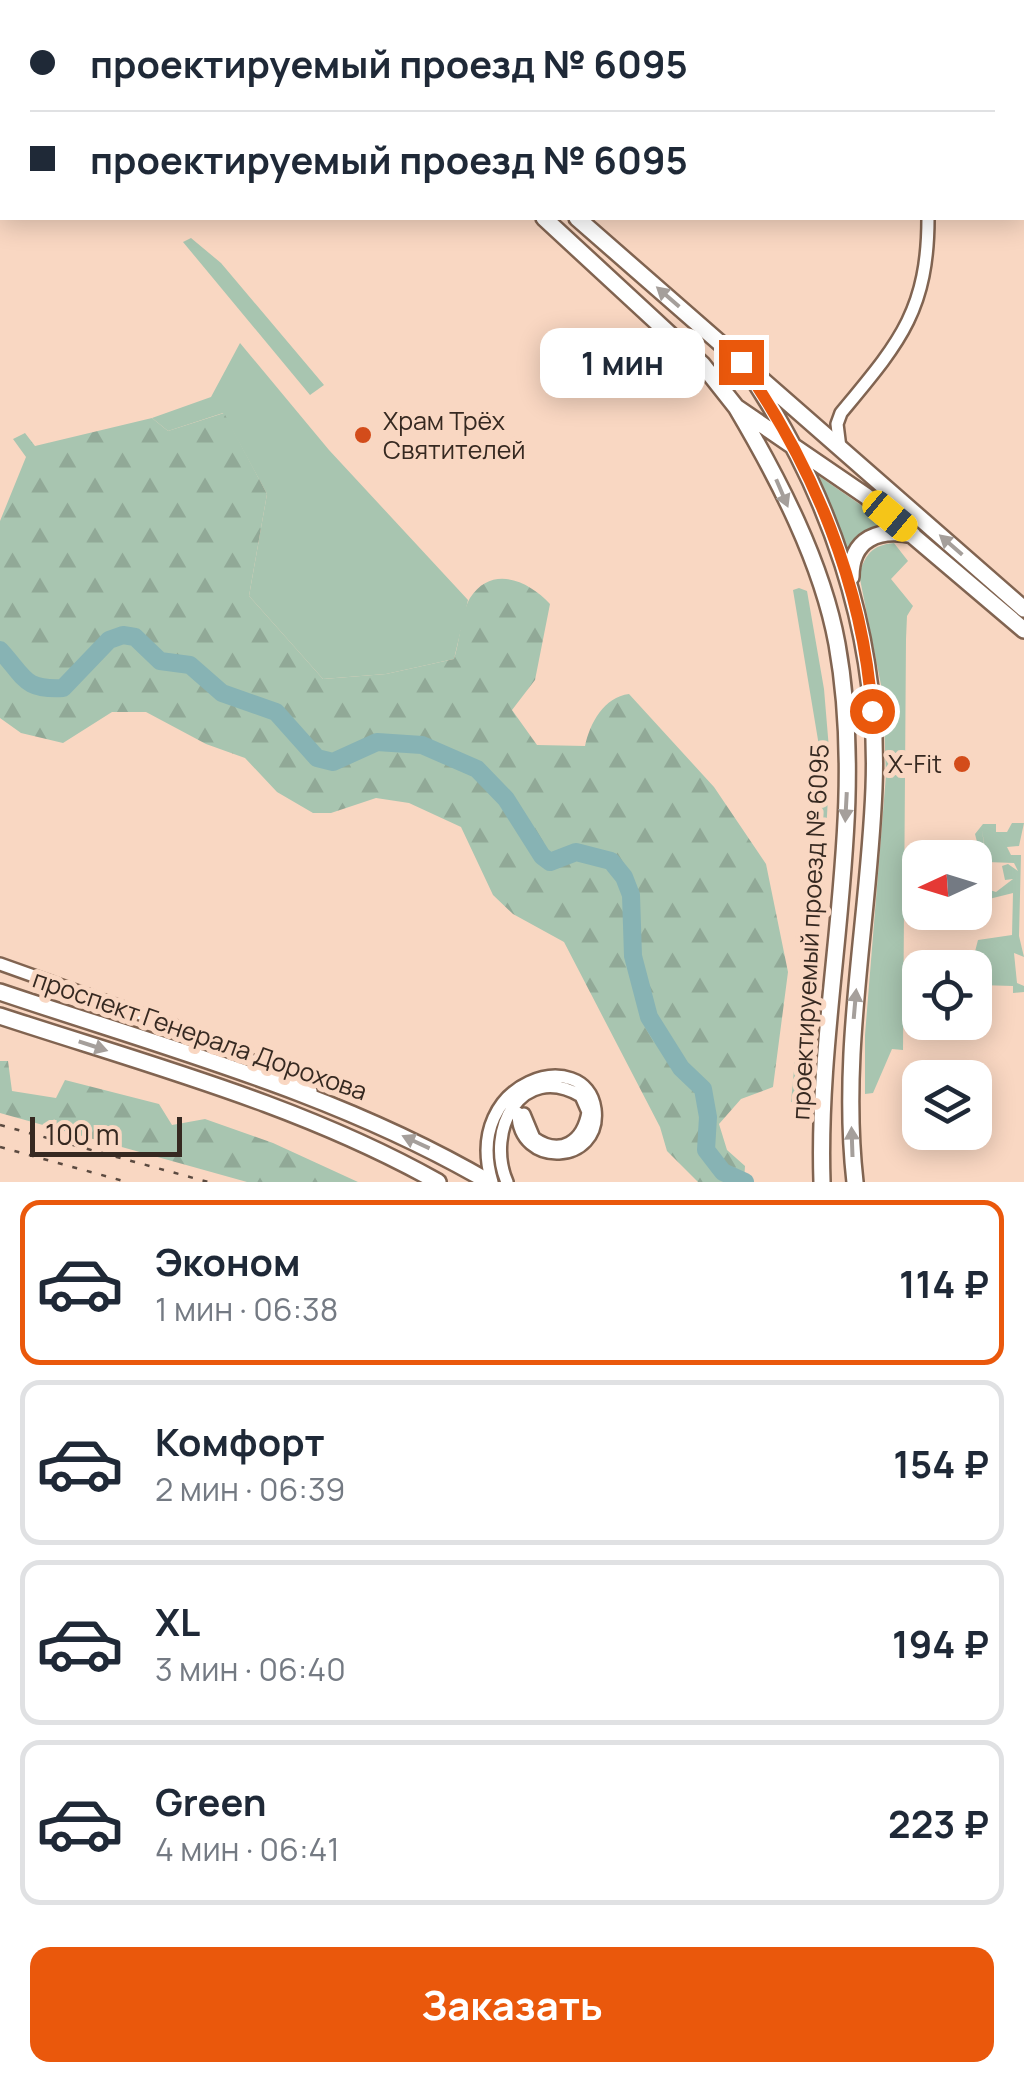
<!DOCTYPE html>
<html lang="ru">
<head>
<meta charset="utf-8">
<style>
  :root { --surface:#fff; --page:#f2f2f3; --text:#1f2937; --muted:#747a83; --line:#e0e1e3; --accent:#ea580c }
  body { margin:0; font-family:Manrope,sans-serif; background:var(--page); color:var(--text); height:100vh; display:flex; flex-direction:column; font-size:38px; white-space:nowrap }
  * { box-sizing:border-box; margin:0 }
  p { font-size:32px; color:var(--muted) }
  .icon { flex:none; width:55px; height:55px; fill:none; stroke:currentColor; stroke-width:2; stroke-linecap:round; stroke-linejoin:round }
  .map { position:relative; height:1182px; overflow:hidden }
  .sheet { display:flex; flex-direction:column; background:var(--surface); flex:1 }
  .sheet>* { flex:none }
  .guide { position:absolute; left:0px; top:0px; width:1025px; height:220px; box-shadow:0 5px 25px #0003; display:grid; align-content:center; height:220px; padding:0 30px; background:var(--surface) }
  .needle { width:65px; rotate:266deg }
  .controls { position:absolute; left:902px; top:840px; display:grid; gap:20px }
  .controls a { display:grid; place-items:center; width:90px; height:90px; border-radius:20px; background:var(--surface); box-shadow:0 5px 25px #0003; font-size:50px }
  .scale { position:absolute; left:30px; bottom:25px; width:152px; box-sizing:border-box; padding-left:10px; border:5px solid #362921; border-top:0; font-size:28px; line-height:35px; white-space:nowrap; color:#362921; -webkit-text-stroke:8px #f9d7c2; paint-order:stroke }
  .end { position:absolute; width:45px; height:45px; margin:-22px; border:12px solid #ea580c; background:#fff; box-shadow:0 0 0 5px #fff }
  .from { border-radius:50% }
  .bubble { position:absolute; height:70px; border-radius:20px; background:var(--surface); box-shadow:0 5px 25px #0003; font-size:32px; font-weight:700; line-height:70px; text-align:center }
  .car { position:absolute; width:30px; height:60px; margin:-30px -15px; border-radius:12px; box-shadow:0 0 8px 2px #0007; background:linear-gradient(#f5c518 24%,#345 0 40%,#f5c518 0 76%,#345 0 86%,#f5c518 0) }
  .guide b { display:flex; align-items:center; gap:35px; height:95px; font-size:38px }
  .guide b+b { border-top:2px solid var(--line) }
  .guide i { width:25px; height:25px; background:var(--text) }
  ul { padding:18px 0 0; list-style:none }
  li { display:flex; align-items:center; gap:30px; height:165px; margin:0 20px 15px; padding:0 10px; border:5px solid var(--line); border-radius:20px }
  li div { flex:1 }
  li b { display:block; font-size:38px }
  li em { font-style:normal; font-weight:700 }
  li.on { border-color:var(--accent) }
  li>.icon { width:90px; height:90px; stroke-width:1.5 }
  .button { display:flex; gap:20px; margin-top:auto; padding:20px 30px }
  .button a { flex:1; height:115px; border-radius:20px; background:var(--accent); color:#fff; font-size:40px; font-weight:700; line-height:115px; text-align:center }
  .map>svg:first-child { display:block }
  .grass { fill:#a8c5b0 }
  .forest { fill:url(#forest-firs) }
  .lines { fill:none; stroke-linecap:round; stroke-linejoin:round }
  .river { stroke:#87b3b4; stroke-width:18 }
  .street-casing { stroke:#816451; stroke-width:16 }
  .secondary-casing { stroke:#816451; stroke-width:20 }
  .street { stroke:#fff; stroke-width:11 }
  .secondary { stroke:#fff; stroke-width:15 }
  .rail { stroke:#5b4a40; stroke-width:2.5; stroke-dasharray:5 10; stroke-linecap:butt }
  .oneway { fill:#a59f9b }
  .route { stroke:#ea580c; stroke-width:12 }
  .poi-dot { fill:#d34c1a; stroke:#f9d7c2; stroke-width:4 }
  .labels { text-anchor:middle; stroke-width:10; stroke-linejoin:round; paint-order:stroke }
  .poi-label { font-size:25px; fill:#362921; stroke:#f9d7c2; text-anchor:start }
  .street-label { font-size:25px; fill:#362921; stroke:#f9d7c2 }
</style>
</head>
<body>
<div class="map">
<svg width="1024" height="1182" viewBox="0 0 1024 1182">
  <defs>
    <pattern id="forest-firs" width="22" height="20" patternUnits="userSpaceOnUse" patternTransform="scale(2.5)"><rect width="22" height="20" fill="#a8c5b0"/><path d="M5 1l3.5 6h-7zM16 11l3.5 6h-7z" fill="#91a997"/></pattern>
  </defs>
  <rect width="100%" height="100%" fill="#f9d7c2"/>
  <path class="grass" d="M 191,238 L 221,263 L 324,385 L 310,395 L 183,242 Z
    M 240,343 L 329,450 L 468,600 L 454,659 L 386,674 L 323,679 L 249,596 L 267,494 L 223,413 L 168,431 L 152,418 L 211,397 Z
    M 819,476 L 884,521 L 863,534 L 849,552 Z
    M 894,543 L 908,561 L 891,579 L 913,606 L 907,616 L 906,639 L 903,1050 L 892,1049 L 873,1093 L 865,1094 L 865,1035 L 886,775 L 883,695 L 859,574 C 866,554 872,545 894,543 Z
    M 799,588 L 807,591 L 824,689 L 830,761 L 811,1105 L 791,1102 L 814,855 L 819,746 L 793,590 Z
    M 1012,823 L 1024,823 L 1019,846 L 1007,847 L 1011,855 L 1021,855 L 1019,936 L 1024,957 L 1014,953 L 1017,983 L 1024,986 L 1024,992 L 1013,993 L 1013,986 L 979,985 L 975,968 L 971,967 L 978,940 L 1012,935 L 1013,893 L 985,900 L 975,891 L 975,875 L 983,888 L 996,892 L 1013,879 L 1005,880 L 1002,866 L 1008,864 L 1018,871 L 1014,863 L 987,862 L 982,830 L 987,867 L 980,874 L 975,869 L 974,855 L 980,854 L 975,834 L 983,824 L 996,824 L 996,832 L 1007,832 Z"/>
  <path class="forest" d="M 224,413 L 267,494 L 249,596 L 323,679 L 386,674 L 454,659 C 460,641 461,613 470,598 C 492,564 529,581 550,604 L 535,680 L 512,710 L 537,745 L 585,746 C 590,723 604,697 629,694 L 714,787 L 766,864 L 788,972 L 773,1087 L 741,1099 L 719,1124 L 727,1150 L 745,1166 L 744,1182 L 698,1182 L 667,1151 L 660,1127 L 564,942 L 513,914 L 493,895 L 461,827 L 409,803 L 376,798 L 331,813 L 313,813 L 277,792 L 245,758 L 206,744 L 146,712 L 112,712 L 63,743 L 21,733 L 0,718 L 0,521 L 26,457 L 13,439 L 25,433 L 35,446 L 152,418 L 168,431 Z
    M 0,1061 L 8,1061 L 12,1091 L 56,1098 L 65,1080 L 159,1104 L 172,1125 L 205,1119 L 273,1143 L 358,1182 L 247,1182 L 0,1113 Z"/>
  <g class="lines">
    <path class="river" d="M 0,650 C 25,677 23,690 63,688 L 109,640 L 123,635 L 135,637 L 160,661 L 190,665 L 222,693 L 276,712 L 317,758 L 333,762 L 377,742 L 422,745 L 477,769 L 506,799 L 542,856 L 550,862 L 576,852 L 611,861 L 624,877 L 631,895 L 633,956 L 649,1017 L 681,1068 L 703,1089 L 708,1117 L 706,1150 L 723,1172 L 745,1182"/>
    <g class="street-casing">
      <path id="street" d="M 824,0 L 827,2
        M 913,2 L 915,0
        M 840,448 L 837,424 L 841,413 C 898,344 928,312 928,218
        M 0,964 L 205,1037 L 311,1091
        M 492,1182 C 461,1078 587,1045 595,1109 C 602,1165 518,1169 518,1113
        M 507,1182 C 485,1131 521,1061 581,1096 L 588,1112 C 583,1141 561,1157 534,1138 L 524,1114"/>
    </g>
    <g class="secondary-casing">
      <path id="secondary" d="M 304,0 L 306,2
        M 327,0 L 330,2
        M 544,218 L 702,364 L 736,407 L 866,496 L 1024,630
        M 577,218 L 1024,609
        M 741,361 C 829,487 880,634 874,788 C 869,920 840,1050 855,1182
        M 736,407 C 778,478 822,562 837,644 C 869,822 816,1003 822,1182
        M 851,577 C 851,538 879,528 913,535
        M 0,992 C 166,1048 337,1093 489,1182
        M 0,1016 C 149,1065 301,1105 438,1182"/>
    </g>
    <use href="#street" class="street"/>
    <use href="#secondary" class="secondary"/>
    <path class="rail" d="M 0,1125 L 208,1182
      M 0,1147 L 127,1182"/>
  </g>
  <defs><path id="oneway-solid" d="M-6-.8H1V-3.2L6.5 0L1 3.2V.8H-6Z" transform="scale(2.5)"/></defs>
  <g class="oneway">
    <use href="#oneway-solid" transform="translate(668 297) rotate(-139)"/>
    <use href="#oneway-solid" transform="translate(782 493) rotate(67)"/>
    <use href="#oneway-solid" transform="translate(951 545) rotate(-139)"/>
    <use href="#oneway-solid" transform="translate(846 807) rotate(93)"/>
    <use href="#oneway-solid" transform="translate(855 1004) rotate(-85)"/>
    <use href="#oneway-solid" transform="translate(93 1046) rotate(18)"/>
    <use href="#oneway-solid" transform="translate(416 1142) rotate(-155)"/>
    <use href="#oneway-solid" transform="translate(852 1142) rotate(-92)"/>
  </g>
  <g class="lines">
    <path class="route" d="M 741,362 C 813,465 863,584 872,711"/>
  </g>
  <g class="poi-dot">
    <circle cx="363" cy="435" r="10"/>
    <circle cx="962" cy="764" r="10"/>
  </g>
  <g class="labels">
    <g class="poi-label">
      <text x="383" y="430">Храм Трёх<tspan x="383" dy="29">Святителей</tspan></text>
      <text x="942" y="773" text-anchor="end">X-Fit</text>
    </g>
    <g class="street-label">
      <text transform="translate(810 932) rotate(-87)" y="9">проектируемый проезд № 6095</text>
      <text transform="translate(200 1035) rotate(19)" y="9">проспект Генерала Дорохова</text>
    </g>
  </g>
</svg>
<div class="controls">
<a><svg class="needle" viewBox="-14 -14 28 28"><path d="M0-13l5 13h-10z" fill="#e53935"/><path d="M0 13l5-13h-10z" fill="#747a83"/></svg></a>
<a><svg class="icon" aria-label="locate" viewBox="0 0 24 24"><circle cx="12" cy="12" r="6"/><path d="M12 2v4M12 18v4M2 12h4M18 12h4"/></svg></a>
<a><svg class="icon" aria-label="layers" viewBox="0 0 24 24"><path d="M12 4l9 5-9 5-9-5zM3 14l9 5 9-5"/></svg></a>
</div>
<div class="scale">100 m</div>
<i class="end from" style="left:872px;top:711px"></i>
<i class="end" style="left:741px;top:362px"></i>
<div class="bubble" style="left:540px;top:328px;width:165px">1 мин</div>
<i class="car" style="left:890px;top:516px;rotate:130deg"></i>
<div class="guide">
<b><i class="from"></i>проектируемый проезд № 6095</b>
<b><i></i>проектируемый проезд № 6095</b>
</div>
</div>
<section class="sheet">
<ul>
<li class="on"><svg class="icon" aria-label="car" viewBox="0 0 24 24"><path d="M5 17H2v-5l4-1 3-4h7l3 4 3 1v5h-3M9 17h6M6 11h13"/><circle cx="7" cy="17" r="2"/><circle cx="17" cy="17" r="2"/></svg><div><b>Эконом</b><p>1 мин · 06:38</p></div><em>114 ₽</em></li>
<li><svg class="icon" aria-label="car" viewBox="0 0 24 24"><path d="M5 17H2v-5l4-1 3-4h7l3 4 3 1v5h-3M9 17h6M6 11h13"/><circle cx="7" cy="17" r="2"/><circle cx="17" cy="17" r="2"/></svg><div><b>Комфорт</b><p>2 мин · 06:39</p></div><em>154 ₽</em></li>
<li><svg class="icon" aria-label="car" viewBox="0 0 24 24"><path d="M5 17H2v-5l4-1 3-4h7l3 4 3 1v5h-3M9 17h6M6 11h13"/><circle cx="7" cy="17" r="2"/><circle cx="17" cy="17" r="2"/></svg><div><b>XL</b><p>3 мин · 06:40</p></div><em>194 ₽</em></li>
<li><svg class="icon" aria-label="car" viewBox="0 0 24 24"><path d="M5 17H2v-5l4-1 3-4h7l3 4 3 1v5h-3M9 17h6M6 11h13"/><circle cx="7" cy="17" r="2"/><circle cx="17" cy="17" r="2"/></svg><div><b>Green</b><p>4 мин · 06:41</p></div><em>223 ₽</em></li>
</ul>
<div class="button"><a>Заказать</a></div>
</section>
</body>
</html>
